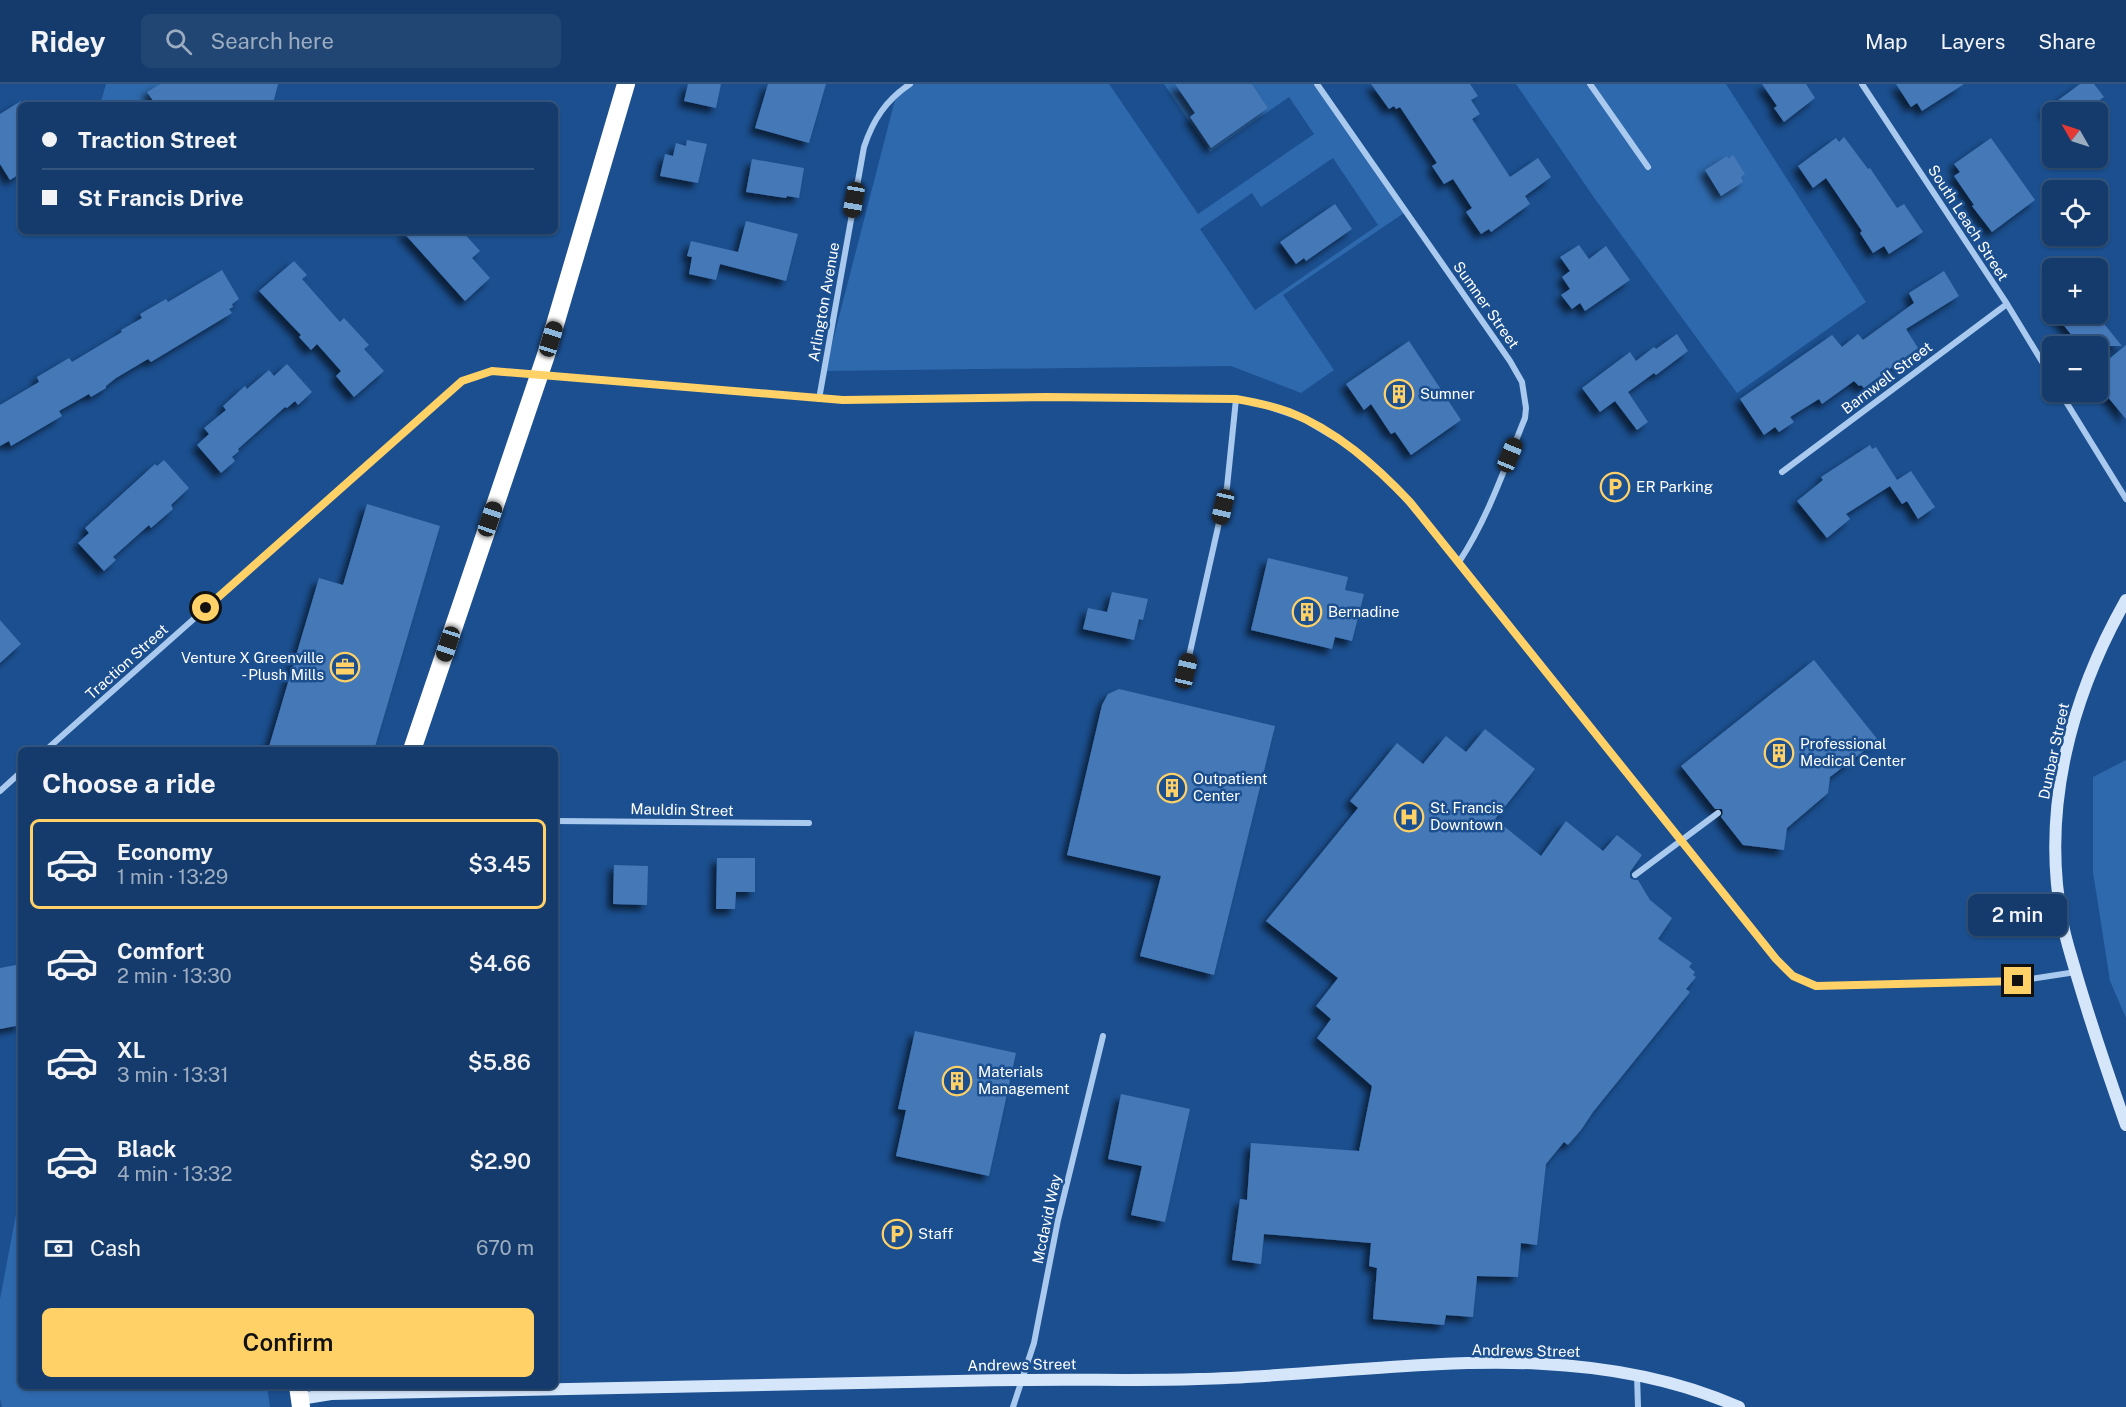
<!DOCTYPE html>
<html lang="en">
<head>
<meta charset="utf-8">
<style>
  :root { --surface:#143b6b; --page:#214673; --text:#f1f3f6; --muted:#9dadc1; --line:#33557e; --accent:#ffd166 }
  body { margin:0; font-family:"Public Sans",sans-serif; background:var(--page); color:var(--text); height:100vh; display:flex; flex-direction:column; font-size:22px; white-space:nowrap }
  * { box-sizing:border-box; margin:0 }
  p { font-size:20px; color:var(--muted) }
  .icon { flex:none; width:33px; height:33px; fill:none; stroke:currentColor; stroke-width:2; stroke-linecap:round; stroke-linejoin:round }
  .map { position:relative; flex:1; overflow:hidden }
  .details { position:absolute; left:18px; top:663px; width:540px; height:642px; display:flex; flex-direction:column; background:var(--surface); border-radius:9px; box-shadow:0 2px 4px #0004,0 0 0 2px var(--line) }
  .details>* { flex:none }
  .banner { position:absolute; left:18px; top:18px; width:540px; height:132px; border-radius:9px; box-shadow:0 2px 4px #0004,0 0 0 2px var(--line); display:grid; align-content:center; height:132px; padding:0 24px; background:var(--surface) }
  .needle { width:39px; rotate:309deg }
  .buttons { position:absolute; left:2042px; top:18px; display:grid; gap:12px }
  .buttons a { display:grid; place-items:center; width:66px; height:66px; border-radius:9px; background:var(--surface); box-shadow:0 2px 4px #0004,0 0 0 2px var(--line); font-size:30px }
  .end { position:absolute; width:27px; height:27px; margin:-14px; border:8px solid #ffd166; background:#111; box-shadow:0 0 0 3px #111 }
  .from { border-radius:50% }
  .bubble { position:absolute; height:42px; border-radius:9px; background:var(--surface); box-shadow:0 2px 4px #0004,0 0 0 2px var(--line); font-size:20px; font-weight:600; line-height:42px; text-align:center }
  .car { position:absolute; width:18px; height:36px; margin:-18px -9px; border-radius:8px; box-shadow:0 0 4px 2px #0007; background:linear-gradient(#222 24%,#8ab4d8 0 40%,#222 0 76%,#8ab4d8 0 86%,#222 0) }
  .banner b { display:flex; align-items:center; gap:21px; height:57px; font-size:22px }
  .banner b+b { border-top:2px solid var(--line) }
  .banner i { width:15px; height:15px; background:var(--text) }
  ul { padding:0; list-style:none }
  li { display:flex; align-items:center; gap:18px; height:90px; margin:0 12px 9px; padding:0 12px; border:3px solid transparent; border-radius:9px }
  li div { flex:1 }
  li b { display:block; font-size:22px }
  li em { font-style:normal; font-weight:600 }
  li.active { border-color:var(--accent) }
  li>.icon { width:54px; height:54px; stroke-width:1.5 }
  h2 { padding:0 24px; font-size:27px; line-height:72px }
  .pay { display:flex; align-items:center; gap:15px; height:66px; padding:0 24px; font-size:22px }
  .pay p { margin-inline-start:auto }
  .primary-button { display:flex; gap:12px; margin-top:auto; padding:12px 24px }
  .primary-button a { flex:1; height:69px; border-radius:9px; background:var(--accent); color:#111; font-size:24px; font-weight:600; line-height:69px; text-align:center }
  header { display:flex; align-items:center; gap:36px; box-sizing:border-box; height:84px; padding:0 30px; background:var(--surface); border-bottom:2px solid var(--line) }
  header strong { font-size:28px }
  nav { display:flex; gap:33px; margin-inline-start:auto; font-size:21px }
  .search { width:420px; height:54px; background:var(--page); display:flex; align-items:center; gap:15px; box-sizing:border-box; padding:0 21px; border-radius:9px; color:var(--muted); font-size:22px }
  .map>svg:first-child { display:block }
  .green { fill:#2e69ad; fill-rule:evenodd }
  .building { fill:#4478b7; filter:url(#shadow) }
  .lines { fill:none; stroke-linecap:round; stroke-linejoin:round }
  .street { stroke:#a9c9ee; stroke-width:6 }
  .secondary { stroke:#d6e6fa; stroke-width:12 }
  .highway { stroke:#fff; stroke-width:18 }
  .street-bridge { stroke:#a9c9ee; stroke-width:6 }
  .route { stroke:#ffd166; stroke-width:8 }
  .labels { text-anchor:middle; stroke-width:5; stroke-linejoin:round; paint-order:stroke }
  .street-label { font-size:15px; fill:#fff; stroke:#1b4f8f }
  .poi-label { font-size:15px; fill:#fff; stroke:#1b4f8f; text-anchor:start }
</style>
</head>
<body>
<header>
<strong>Ridey</strong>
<div class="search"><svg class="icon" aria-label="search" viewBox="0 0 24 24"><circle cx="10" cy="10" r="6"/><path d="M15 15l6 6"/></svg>Search here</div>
<nav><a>Map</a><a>Layers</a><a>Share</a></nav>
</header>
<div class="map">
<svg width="2126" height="1323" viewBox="0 0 2126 1323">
  <defs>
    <filter id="shadow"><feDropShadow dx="-5.5" dy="5.5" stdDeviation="3" flood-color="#0009"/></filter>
  </defs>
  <rect width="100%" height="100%" fill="#1b4f8f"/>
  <path class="green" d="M 106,0 L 160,0 L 148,8 L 155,20 L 169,11 L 167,21 L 100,21 Z
    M 910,0 L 1109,0 L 1198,130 L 1314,50 L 1289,13 L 1210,68 L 1164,0 L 1175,0 L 1189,21 L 1202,24 L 1190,33 L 1211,64 L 1268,24 L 1252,0 L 1320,0 L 1404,129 L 1283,211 L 1334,286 L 1301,309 L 1231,282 L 825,287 L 897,8 ZM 1333,74 L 1378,141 L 1255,226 L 1200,145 L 1252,109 L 1261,123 Z
    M 1516,0 L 1726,0 L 1866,218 L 1737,309 L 1595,115 Z
    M 2126,676 L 2126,934 L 2110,897 L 2093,788 L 2093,693 Z
    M 21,1104 L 21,1302 L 267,1302 L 270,1323 L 2,1323 L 0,1315 L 0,1215 Z"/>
  <path class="building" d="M 160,0 L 278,0 L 273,20 L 263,17 L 262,21 L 156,21 L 147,8 Z
    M 688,0 L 721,0 L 716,24 L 684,17 Z
    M 768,0 L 826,0 L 809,59 L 755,44 Z
    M 1175,0 L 1252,0 L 1268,24 L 1211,64 L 1190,33 L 1195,29 Z
    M 1371,0 L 1470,0 L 1478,12 L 1471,16 L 1480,30 L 1472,35 L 1510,93 L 1538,74 L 1551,93 L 1525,112 L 1530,120 L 1491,148 L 1489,145 L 1481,150 L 1466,128 L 1472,124 L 1453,95 L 1444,100 L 1432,82 L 1437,79 L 1400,23 L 1396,25 L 1394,22 L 1389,25 Z
    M 1762,0 L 1806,0 L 1815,14 L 1784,38 L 1774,24 L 1777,22 Z
    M 1896,0 L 1964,0 L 1922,27 L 1917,19 L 1911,23 Z
    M 2080,0 L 2094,0 L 2104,13 L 2082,28 L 2042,28 Z
    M 21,17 L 21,89 L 10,96 L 0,80 L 0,30 Z
    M 1844,53 L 1868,85 L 1870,84 L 1897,124 L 1904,120 L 1923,148 L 1889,170 L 1884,162 L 1873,169 L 1860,149 L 1862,147 L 1826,94 L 1813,104 L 1798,82 L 1836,54 L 1839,58 Z
    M 1991,54 L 2035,116 L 1992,148 L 1972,122 L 1974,121 L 1954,92 L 1960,88 L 1954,80 Z
    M 687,56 L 707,60 L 698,99 L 660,92 L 665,70 L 673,72 L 676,59 L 686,62 Z
    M 1733,71 L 1745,90 L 1741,93 L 1743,98 L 1721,112 L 1705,86 L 1727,72 L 1728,75 Z
    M 752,75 L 804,84 L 799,114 L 787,112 L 786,114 L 746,108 Z
    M 1335,120 L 1352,145 L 1306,177 L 1304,174 L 1296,180 L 1280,158 Z
    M 746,137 L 798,150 L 786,197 L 720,180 L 716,196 L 689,190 L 692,173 L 687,172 L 691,157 L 738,168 Z
    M 402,147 L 462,147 L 480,167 L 472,174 L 490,194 L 465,217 Z
    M 1579,161 L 1589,175 L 1606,162 L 1630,196 L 1585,227 L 1580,219 L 1572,225 L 1561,211 L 1570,205 L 1562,193 L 1570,187 L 1560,173 Z
    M 294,177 L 307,191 L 302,195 L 340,238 L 344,234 L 369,261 L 364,265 L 384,287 L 354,313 L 336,292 L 341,287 L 317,260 L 311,266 L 299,253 L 301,251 L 259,207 Z
    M 222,186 L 239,215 L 232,220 L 233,223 L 229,225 L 232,229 L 151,278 L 148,275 L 116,294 L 106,302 L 106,304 L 91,313 L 89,310 L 59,327 L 62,332 L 11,362 L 9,357 L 0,362 L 0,321 L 39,298 L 37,293 L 69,274 L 72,278 L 122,248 L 121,246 L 142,234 L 140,230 L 166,215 L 168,218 Z
    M 1944,187 L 1959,212 L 1906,245 L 1918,264 L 1864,304 L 1861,301 L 1859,302 L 1854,297 L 1822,320 L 1819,315 L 1790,333 L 1794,338 L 1779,348 L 1775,343 L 1764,351 L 1740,315 L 1832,251 L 1842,263 L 1858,250 L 1863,256 L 1914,219 L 1909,209 Z
    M 2055,230 L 2096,230 L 2122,262 L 2080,262 Z
    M 1677,250 L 1688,267 L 1656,291 L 1654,289 L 1628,308 L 1648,338 L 1637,346 L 1615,317 L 1600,328 L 1582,304 L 1630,268 L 1636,277 L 1654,263 L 1656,265 Z
    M 1409,257 L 1461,336 L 1411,371 L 1395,348 L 1391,350 L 1371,320 L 1364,326 L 1346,300 Z
    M 2126,261 L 2126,335 L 2097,300 L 2097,285 Z
    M 287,280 L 312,308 L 298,321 L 295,317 L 287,324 L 285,323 L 238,365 L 239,367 L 232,373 L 235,377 L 221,389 L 197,361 L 209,350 L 204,344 L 226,326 L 223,322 L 245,302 L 247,305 L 269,286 L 274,292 Z
    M 1870,361 L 1872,365 L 1876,363 L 1897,396 L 1911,387 L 1935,423 L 1918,435 L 1907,417 L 1902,420 L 1890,402 L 1846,430 L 1850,435 L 1827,454 L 1797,417 L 1823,396 L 1821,393 Z
    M 164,376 L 189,404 L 171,421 L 173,425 L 151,444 L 149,441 L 113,473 L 116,476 L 104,487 L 78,459 L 89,449 L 85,444 L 155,380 L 157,382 Z
    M 367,420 L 440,442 L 374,666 L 268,666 L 319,494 L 343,501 Z
    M 1268,474 L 1348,493 L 1345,506 L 1364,510 L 1352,557 L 1335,553 L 1332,565 L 1251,546 Z
    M 1112,508 L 1148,515 L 1143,536 L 1139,535 L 1134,556 L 1083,545 L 1088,524 L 1107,528 Z
    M 0,536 L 21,560 L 0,579 Z
    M 1814,576 L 1878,656 L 1830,693 L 1828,709 L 1787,744 L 1784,766 L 1743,761 L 1721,733 L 1723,729 L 1722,725 L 1715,725 L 1681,682 Z
    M 1119,605 L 1275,642 L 1214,891 L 1140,872 L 1161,792 L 1067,771 L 1102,621 L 1108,610 Z
    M 1485,645 L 1535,685 L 1495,735 L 1541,772 L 1566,737 L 1603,767 L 1617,751 L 1642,771 L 1630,788 L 1630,794 L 1634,796 L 1638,796 L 1650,816 L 1672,834 L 1658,855 L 1692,879 L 1689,883 L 1695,888 L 1693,891 L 1696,893 L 1686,905 L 1690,908 L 1593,1028 L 1581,1046 L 1568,1061 L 1564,1058 L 1546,1080 L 1537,1161 L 1521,1159 L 1518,1193 L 1477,1192 L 1473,1233 L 1446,1231 L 1444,1241 L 1373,1235 L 1377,1184 L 1369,1182 L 1371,1159 L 1264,1150 L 1261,1180 L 1232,1176 L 1240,1115 L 1247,1116 L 1251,1059 L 1359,1067 L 1372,1002 L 1317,954 L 1331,935 L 1316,922 L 1338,894 L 1266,837 L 1358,724 L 1350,717 L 1397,659 L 1423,680 L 1446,652 L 1466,668 Z
    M 717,774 L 755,774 L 755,808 L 736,808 L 735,825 L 716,825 Z
    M 614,781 L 648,782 L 647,821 L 613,820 Z
    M 21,880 L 21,941 L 0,945 L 0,884 Z
    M 915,947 L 1016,969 L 989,1092 L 896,1072 L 906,1026 L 898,1025 Z
    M 1121,1010 L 1190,1025 L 1165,1138 L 1131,1131 L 1142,1082 L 1108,1075 Z"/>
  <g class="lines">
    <path class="street" d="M 1317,0 L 1510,277 L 1522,298 L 1526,324 L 1525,334 C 1505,383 1488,434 1459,478
      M 1590,0 L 1648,83
      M 1862,0 L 2007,220 L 2052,294
      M 2060,308 L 2126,415
      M 819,315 L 864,63 C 873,36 886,16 910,0
      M 1782,388 L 2007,220
      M 1183,599 L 1227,403 L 1236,315
      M 46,666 L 462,297 L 492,287 L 843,316 L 1046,313 L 1236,315 L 1261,320 L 1302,334 L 1347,361 L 1395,402 L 1459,478 L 1776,875 L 1793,892 L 1816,902 L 2018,897 L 2076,888
      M 0,707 L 21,688
      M 555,737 L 809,739
      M 1637,1291 L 1638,1323
      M 1013,1323 L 1034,1259 L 1058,1136 L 1103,952"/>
    <path class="secondary" d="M 2126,516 C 2071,613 2041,724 2062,836 C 2065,854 2071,871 2076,889 C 2091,940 2108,990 2126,1041
      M 300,1315 L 331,1310 C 560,1305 790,1299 1020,1296 C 1080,1295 1139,1297 1198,1295 C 1378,1291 1568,1247 1739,1323"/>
    <path class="highway" d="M 412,666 L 546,271 L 626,0
      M 298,1302 L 301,1323"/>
    <path class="street-bridge" d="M 1635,791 L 1718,729"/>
  </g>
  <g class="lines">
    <path class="route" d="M 206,524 L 462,297 L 492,287 L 843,316 L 1046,313 L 1236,315 C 1254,318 1272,322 1289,328 C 1336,346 1376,382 1410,418 L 1776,875 L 1793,892 L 1816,902 L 2018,897"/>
  </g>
  <defs>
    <g id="building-ring" transform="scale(1.5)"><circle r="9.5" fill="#1b4f8f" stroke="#ffd166" stroke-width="1.5"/><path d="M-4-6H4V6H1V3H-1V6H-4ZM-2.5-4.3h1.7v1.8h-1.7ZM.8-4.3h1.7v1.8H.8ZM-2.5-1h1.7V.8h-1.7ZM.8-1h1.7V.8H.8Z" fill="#ffd166"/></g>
    <g id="parking-ring" transform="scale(1.5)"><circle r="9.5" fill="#1b4f8f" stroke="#ffd166" stroke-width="1.5"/><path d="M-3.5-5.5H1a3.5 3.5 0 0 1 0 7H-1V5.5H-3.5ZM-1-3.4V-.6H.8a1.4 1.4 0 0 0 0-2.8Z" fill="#ffd166"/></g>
    <g id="office-ring" transform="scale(1.5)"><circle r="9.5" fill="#1b4f8f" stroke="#ffd166" stroke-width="1.5"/><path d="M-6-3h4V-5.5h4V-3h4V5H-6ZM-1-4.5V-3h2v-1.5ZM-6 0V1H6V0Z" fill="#ffd166"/></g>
    <g id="hospital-ring" transform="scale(1.5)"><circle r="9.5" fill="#1b4f8f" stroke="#ffd166" stroke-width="1.5"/><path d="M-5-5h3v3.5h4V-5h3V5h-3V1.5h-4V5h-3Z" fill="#ffd166"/></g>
  </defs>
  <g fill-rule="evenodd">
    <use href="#building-ring" x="1399" y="310"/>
    <use href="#parking-ring" x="1615" y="403"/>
    <use href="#building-ring" x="1307" y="528"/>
    <use href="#office-ring" x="345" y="583"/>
    <use href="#building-ring" x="1779" y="669"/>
    <use href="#building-ring" x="1172" y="704"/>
    <use href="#hospital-ring" x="1409" y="733"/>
    <use href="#building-ring" x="957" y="997"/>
    <use href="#parking-ring" x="897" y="1150"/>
  </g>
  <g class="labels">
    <g class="street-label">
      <text transform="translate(1968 139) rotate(57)" y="5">South Leach Street</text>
      <text transform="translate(824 218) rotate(-80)" y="5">Arlington Avenue</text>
      <text transform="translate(1486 221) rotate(55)" y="5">Sumner Street</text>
      <text transform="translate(1887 294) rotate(-37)" y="5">Barnwell Street</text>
      <text transform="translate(127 578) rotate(-42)" y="5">Traction Street</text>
      <text transform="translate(2054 667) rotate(-78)" y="5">Dunbar Street</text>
      <text transform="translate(682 726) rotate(1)" y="5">Mauldin Street</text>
      <text transform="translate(1047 1135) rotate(-78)" y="5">Mcdavid Way</text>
      <text transform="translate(1526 1267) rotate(1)" y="5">Andrews Street</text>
      <text transform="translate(1022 1281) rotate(-1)" y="5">Andrews Street</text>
    </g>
    <g class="poi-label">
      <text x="1420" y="315">Sumner</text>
      <text x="1636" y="408">ER Parking</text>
      <text x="1328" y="533">Bernadine</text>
      <text x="324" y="579" text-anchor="end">Venture X Greenville<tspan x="324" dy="17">- Plush Mills</tspan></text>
      <text x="1800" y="665">Professional<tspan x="1800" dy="17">Medical Center</tspan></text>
      <text x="1193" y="700">Outpatient<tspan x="1193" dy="17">Center</tspan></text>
      <text x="1430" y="729">St. Francis<tspan x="1430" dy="17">Downtown</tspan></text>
      <text x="978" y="993">Materials<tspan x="978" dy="17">Management</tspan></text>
      <text x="918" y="1155">Staff</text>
    </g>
  </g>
</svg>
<div class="buttons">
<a><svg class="needle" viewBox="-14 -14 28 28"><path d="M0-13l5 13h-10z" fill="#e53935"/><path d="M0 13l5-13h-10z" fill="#9dadc1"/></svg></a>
<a><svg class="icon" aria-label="locate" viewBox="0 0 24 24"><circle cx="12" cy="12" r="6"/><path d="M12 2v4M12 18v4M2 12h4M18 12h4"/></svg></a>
<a>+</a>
<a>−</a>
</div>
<i class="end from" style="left:206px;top:524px"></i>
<i class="end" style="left:2018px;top:897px"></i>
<div class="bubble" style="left:1968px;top:810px;width:99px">2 min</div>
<i class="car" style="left:854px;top:116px;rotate:190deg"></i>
<i class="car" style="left:551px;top:255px;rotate:17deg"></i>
<i class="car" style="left:1510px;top:371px;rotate:22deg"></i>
<i class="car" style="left:1223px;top:423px;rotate:193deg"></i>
<i class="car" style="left:490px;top:435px;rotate:19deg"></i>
<i class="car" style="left:448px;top:560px;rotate:198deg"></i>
<i class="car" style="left:1186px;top:587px;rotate:13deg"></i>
<div class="banner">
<b><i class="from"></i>Traction Street</b>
<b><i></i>St Francis Drive</b>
</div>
<section class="details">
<h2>Choose a ride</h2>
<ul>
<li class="active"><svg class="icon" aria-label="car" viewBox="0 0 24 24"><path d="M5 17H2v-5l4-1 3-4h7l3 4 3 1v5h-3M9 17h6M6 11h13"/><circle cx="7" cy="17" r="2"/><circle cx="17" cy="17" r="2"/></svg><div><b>Economy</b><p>1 min · 13:29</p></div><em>$3.45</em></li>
<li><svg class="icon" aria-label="car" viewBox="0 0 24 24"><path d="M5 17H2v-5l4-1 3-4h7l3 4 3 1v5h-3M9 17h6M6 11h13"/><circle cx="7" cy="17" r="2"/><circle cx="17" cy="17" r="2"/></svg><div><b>Comfort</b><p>2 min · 13:30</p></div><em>$4.66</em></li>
<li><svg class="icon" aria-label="car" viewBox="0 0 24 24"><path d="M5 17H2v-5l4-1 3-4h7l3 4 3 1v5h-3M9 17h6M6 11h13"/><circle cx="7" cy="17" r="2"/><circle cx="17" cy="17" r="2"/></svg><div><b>XL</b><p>3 min · 13:31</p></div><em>$5.86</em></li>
<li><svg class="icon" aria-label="car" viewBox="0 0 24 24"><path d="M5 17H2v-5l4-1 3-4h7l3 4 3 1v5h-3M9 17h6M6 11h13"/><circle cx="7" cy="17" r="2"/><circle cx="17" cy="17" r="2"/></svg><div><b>Black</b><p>4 min · 13:32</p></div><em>$2.90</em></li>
</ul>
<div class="pay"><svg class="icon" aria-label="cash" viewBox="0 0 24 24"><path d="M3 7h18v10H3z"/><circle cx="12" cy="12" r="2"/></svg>Cash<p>670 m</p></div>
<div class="primary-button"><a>Confirm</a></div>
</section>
</div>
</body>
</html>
